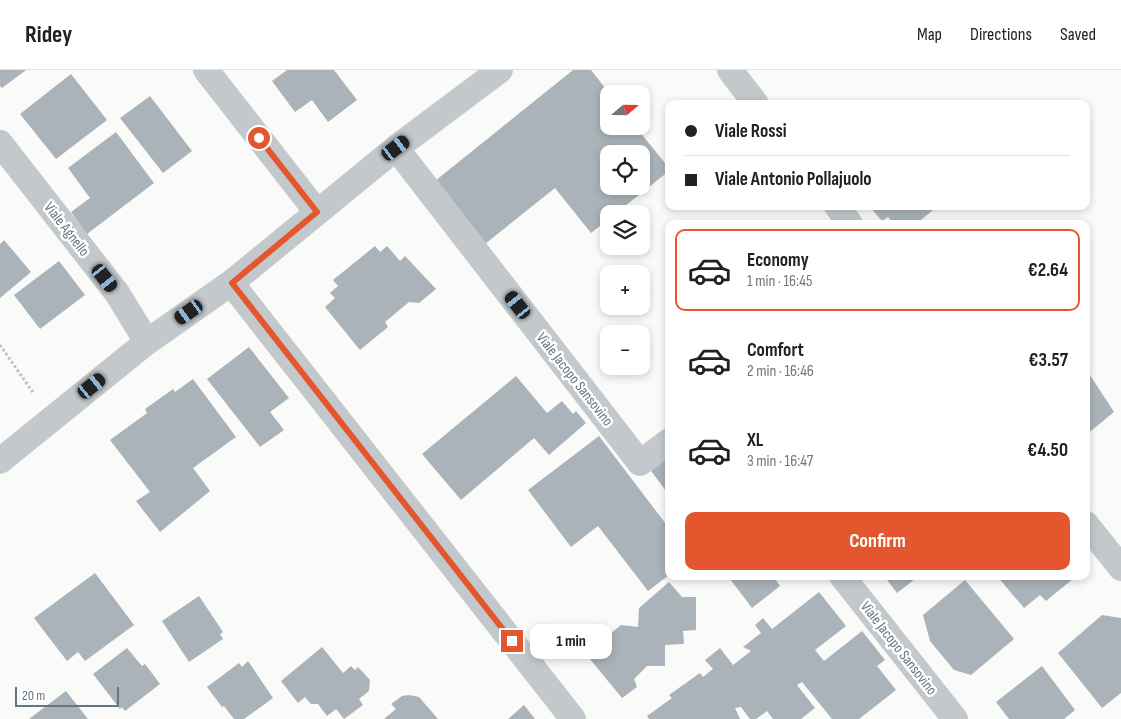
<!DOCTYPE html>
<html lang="en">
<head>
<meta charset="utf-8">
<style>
  :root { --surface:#fff; --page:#f2f2f2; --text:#202124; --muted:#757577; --line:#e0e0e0; --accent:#e4572e }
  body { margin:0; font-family:"Sofia Sans Condensed",sans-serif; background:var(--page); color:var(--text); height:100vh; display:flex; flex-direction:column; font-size:19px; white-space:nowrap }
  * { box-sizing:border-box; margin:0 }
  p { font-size:16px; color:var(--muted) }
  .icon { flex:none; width:28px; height:28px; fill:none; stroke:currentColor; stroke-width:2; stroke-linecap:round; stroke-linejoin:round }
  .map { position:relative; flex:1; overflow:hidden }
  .details { position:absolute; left:665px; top:150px; width:425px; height:360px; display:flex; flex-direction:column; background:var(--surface); border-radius:10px; box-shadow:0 2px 8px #0003 }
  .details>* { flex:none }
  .guide { position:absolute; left:665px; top:30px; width:425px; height:110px; border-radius:10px; box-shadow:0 2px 8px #0003; display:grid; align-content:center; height:110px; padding:0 20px; background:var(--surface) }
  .needle { width:32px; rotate:70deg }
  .controls { position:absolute; left:600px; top:15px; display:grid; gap:10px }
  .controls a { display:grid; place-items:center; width:50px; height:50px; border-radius:10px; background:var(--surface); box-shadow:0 2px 8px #0003; font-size:25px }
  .scale { position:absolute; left:15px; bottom:12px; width:104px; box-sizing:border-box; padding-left:5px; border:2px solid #657683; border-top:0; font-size:14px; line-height:18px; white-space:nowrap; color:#657683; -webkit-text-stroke:4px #fff; paint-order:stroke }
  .end { position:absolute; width:22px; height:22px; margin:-11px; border:6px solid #e4572e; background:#fff; box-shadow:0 0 0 2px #fff }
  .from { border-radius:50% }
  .bubble { position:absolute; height:35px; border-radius:10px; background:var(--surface); box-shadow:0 2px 8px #0003; font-size:16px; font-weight:700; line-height:35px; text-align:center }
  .car { position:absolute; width:15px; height:30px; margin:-15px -8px; border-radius:6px; box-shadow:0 0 4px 1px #0007; background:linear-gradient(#222 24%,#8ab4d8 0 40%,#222 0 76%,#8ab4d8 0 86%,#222 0) }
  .guide b { display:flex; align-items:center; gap:18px; height:48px; font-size:19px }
  .guide b+b { border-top:1px solid var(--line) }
  .guide i { width:12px; height:12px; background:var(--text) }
  ul { padding:9px 0 0; list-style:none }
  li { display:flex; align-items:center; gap:15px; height:82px; margin:0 10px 8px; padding:0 10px; border:2px solid transparent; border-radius:10px }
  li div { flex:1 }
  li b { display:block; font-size:19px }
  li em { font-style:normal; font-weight:700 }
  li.selected { border-color:var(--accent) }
  li>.icon { width:45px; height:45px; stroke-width:1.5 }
  .action { display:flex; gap:10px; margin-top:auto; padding:10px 20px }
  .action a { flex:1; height:58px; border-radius:10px; background:var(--accent); color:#fff; font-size:20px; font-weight:700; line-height:58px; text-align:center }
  header { display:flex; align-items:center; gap:30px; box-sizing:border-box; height:70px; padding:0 25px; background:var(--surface); border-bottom:1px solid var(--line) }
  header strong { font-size:24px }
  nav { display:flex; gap:28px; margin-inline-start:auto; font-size:18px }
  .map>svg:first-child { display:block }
  .building { fill:#aab3b9; fill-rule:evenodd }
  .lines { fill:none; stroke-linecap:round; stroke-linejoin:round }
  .path { stroke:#bbbfc2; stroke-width:3; stroke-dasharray:2.5 2.5; stroke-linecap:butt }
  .minor { stroke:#c3c8cc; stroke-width:26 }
  .route { stroke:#e4572e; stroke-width:6 }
  .labels { text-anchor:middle; stroke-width:5; stroke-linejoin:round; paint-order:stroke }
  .street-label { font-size:15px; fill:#657683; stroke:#fff }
</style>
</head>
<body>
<header>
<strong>Ridey</strong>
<nav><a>Map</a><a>Directions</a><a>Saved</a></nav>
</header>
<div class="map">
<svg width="1121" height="649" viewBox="0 0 1121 649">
  <rect width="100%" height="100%" fill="#fafaf8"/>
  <path class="building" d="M 0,0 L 26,0 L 2,18 L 0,16 Z
    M 287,0 L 334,0 L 357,30 L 328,52 L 312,30 L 295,42 L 272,11 Z
    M 573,0 L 591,0 L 609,23 L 609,56 L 635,56 L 669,98 L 669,101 L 615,144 L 609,144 L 609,149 L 591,163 L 555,118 L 485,174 L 435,111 ZM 609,84 L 641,84 L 641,116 L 609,116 Z
    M 71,4 L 107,50 L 56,89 L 20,44 Z
    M 150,26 L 192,81 L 163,103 L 120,48 Z
    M 116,62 L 154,113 L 87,164 L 71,142 L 90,128 L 68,98 Z
    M 869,136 L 938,136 L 916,154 L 894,154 L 888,147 L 882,151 Z
    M 4,170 L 31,202 L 0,228 L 0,174 Z
    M 375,176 L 380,182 L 387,176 L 400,191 L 405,186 L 436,219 L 419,233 L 409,232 L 385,252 L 388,257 L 360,280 L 325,237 L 335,228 L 330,223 L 338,216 L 333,210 Z
    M 59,191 L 85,225 L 40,259 L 14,225 Z
    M 249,277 L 289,328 L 270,342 L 284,360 L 260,377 L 207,309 Z
    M 1086,299 L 1114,342 L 1086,365 Z
    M 516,306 L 547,343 L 562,331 L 573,344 L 576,341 L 586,353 L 549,385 L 534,368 L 461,430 L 422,384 Z
    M 193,309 L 236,367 L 193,398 L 210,421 L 160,462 L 136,431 L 150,422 L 110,370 L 147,343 L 145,339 L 173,319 L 175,322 Z
    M 599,366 L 669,458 L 669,505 L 648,521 L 598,456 L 571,477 L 528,420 Z
    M 669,387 L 669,425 L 651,401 Z
    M 95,503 L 134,555 L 85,591 L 78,582 L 67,591 L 34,548 Z
    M 734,506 L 782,506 L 776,510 L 780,516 L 752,538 L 730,509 Z
    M 884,506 L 919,506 L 897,523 Z
    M 997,506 L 1073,506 L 1074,508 L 1046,531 L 1040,525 L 1024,538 Z
    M 965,510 L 1014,569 L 971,605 L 954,600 L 930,571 L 923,545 Z
    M 669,512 L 682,527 L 696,527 L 696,560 L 683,561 L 684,574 L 665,575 L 665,596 L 647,596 L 634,609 L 637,617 L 622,628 L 589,588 L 611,570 L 610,564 L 621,555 L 638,557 L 639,538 Z
    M 819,522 L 846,556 L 815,580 L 824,591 L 862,561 L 885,590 L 877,596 L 896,620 L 859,649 L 832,649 L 802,612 L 797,615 L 815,638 L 801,649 L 773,649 L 767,641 L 756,649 L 750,649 L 741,637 L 735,638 L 740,649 L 649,649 L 647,646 L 672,628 L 669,625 L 700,603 L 703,607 L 713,599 L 705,590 L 720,578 L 733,595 L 751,581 L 743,577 L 761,563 L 755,555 L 763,548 L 772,559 Z
    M 199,526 L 223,562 L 220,564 L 223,569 L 189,592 L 162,551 Z
    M 1102,545 L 1121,548 L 1121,623 L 1102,638 L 1058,583 Z
    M 322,577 L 343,603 L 351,596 L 355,600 L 358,597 L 370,610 L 369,621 L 359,629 L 363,635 L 344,649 L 336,639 L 327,646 L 318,634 L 311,634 L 305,627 L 298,633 L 281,611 Z
    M 127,578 L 142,596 L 145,594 L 160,614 L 125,641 L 122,637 L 120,639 L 93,604 Z
    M 248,591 L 273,628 L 244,649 L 234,649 L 224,636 L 222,637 L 207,617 L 239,593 L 242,597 Z
    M 1042,596 L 1075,640 L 1064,649 L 1009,649 L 996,632 Z
    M 66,621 L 88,649 L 29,649 Z
    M 409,625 L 419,627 L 438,649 L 384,649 L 396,639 L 391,634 L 402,626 Z
    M 524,635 L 535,649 L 508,649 Z"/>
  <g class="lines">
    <path class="path" d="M 0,275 L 34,324"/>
    <path class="minor" d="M 206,0 L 317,142
      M 730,0 L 756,34
      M 0,73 L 117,223 L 147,272
      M 396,78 L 640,393 L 669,371
      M 837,136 L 850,154
      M 231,213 L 573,649
      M 0,391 L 147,272 L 231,213 L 396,78 L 500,0
      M 1086,454 L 1121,498
      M 842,506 L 955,649"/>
  </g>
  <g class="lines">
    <path class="route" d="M 259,68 L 317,142 L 232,213 L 512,571"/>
  </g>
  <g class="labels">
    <g class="street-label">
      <text transform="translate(67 159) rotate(52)" y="5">Viale Agnello</text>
      <text transform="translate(575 309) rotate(52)" y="5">Viale Jacopo Sansovino</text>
      <text transform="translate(899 578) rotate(52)" y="5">Viale Jacopo Sansovino</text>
    </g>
  </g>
</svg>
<div class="controls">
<a><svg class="needle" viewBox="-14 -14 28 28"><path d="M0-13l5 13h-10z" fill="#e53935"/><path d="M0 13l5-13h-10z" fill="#757577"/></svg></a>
<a><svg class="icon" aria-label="locate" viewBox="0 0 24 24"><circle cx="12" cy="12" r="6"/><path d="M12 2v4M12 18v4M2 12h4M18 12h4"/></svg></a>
<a><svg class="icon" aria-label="layers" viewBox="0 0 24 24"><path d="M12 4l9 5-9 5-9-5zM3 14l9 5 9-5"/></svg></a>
<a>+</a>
<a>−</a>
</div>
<div class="scale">20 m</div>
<i class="end from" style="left:259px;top:68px"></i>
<i class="end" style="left:512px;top:571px"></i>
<div class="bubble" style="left:530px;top:554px;width:82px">1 min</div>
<i class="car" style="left:396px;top:78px;rotate:53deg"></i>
<i class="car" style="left:105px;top:208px;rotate:142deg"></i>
<i class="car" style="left:518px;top:235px;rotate:322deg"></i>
<i class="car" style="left:189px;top:242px;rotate:235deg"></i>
<i class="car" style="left:92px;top:316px;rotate:51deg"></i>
<div class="guide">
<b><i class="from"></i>Viale Rossi</b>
<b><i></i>Viale Antonio Pollajuolo</b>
</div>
<section class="details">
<ul>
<li class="selected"><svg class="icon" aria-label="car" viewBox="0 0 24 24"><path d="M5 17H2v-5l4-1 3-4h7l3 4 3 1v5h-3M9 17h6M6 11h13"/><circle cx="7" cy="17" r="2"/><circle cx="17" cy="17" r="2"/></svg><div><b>Economy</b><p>1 min · 16:45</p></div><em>€2.64</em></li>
<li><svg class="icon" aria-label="car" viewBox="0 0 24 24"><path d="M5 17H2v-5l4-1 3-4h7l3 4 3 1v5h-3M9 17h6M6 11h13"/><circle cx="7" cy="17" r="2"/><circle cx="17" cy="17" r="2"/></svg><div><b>Comfort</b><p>2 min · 16:46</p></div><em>€3.57</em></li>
<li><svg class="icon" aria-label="car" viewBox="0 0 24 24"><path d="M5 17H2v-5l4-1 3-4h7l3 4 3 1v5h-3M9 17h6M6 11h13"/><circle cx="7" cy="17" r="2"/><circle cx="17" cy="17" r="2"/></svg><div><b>XL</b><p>3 min · 16:47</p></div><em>€4.50</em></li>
</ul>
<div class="action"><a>Confirm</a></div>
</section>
</div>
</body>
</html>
